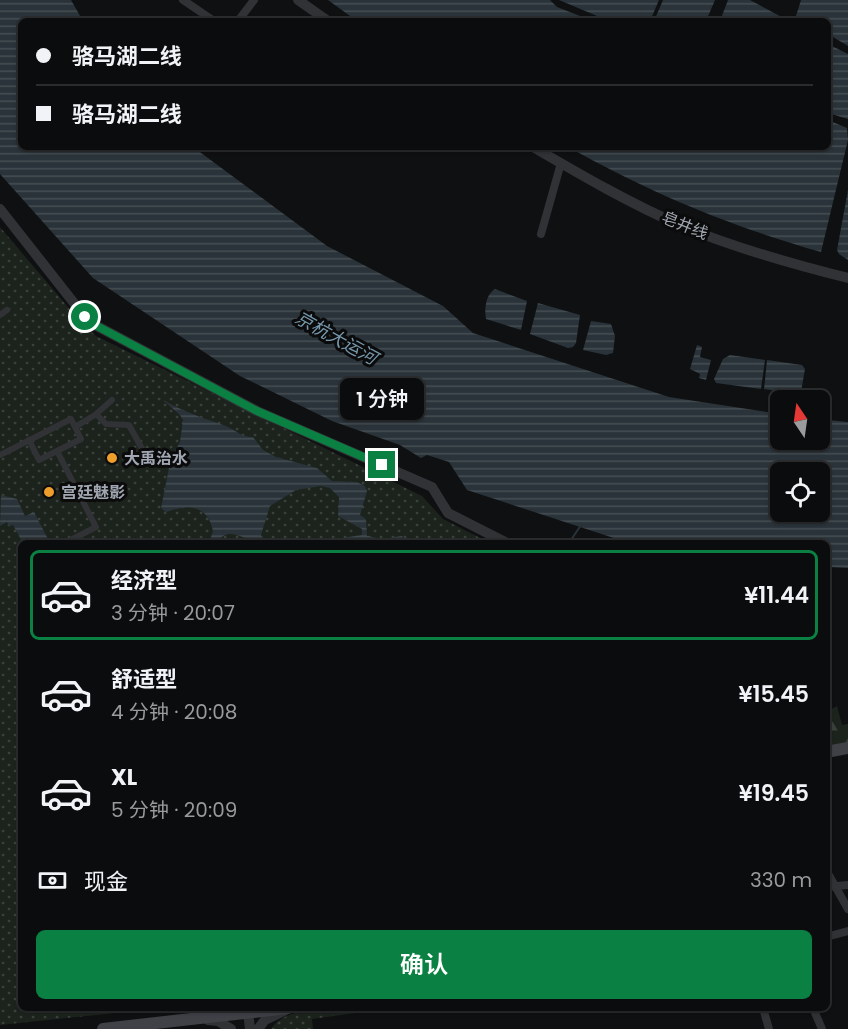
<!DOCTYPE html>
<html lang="zh">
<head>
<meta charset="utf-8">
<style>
  :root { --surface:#0b0c0d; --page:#141516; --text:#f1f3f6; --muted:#9a9b9d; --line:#2b2c2e; --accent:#0b8043 }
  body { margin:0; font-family:Poppins,"Noto Sans SC",sans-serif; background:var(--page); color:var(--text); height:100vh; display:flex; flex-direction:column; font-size:22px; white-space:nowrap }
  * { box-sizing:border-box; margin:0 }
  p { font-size:20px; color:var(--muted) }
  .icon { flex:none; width:33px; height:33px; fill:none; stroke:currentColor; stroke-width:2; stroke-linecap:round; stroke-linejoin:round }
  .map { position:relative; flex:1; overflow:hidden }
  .side { position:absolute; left:18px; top:540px; width:812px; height:471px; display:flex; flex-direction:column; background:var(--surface); border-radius:9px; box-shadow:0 2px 4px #0004,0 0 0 2px var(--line) }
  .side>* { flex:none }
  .guide { position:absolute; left:18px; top:18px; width:813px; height:132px; border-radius:9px; box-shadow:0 2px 4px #0004,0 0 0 2px var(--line); display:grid; align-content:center; height:132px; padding:0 18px; background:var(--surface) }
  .needle { width:39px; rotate:347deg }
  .controls { position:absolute; left:770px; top:390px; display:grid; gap:12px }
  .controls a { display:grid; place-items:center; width:60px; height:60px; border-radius:9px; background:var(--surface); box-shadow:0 2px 4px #0004,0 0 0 2px var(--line); font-size:30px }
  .end { position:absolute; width:27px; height:27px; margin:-14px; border:8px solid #0b8043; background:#fff; box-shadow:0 0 0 3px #fff }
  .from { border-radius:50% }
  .bubble { position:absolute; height:42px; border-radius:9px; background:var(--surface); box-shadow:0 2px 4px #0004,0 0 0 2px var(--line); font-size:20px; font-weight:600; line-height:42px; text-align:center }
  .guide b { display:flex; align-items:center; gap:21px; height:57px; font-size:22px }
  .guide b+b { border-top:2px solid var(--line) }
  .guide i { width:15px; height:15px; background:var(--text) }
  ul { padding:10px 0 0; list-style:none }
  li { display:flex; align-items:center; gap:18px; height:90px; margin:0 12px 9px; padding:0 6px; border:3px solid transparent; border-radius:9px }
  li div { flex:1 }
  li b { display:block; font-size:22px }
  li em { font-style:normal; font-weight:600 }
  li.selected { border-color:var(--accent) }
  li>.icon { width:54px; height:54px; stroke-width:1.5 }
  .pay { display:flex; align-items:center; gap:15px; height:66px; padding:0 18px; font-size:22px }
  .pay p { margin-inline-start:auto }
  .cta { display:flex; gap:12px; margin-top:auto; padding:12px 18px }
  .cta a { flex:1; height:69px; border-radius:9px; background:var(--accent); color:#fff; font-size:24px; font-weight:600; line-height:69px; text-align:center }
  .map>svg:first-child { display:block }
  .green { fill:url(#green-dots) }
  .forest { fill:url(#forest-firs) }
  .water { fill:url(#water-rules); fill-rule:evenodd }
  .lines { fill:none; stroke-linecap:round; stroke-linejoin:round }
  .stream { stroke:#293339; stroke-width:2 }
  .pedestrian { stroke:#313236; stroke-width:6 }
  .minor { stroke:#313236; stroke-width:8 }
  .tertiary { stroke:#313236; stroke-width:10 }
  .secondary { stroke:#3f4146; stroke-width:12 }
  .route { stroke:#0b8043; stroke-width:8 }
  .poi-dot { fill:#ee9f2b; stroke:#0b0b0c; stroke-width:2 }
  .labels { text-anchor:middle; stroke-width:6; stroke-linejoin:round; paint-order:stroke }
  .street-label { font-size:16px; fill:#a1a7b2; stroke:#0b0b0c }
  .poi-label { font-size:16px; font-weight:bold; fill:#a1a7b2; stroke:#0b0b0c; text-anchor:start }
  .water-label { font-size:18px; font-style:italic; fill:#7798ad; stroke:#0b0b0c }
</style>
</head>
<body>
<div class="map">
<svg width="848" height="1029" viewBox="0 0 848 1029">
  <defs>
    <pattern id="green-dots" width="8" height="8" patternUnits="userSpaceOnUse" patternTransform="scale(1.5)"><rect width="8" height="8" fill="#1c231c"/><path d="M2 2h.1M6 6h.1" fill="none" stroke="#3a403b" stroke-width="1.8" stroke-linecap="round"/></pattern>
    <pattern id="forest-firs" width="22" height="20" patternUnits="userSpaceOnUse" patternTransform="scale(1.5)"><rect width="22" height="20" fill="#1c231c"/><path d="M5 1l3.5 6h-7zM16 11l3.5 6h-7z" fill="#3a403b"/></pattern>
    <pattern id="water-rules" width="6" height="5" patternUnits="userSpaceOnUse" patternTransform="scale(1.5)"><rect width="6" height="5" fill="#293339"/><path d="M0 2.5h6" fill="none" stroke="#454e53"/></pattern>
  </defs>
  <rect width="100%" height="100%" fill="#0f1011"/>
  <path class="green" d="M 0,227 L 79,320 L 96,336 L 422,496 L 443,519 L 490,543 L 21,543 L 21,1008 L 163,1008 L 0,1025 Z
    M 338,1008 L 391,1008 L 312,1019 L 313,1029 L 271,1029 C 285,1008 315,1010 338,1008 Z"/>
  <path class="forest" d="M 837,706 L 842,725 L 848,724 L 848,744 L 827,748 L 826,712 Z"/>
  <path class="water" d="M 0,0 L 71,0 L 83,21 L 21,21 L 21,147 L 193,147 L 327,246 L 443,306 L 473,333 L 669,397 L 780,414 L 780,440 L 819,440 L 819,419 L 848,422 L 848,568 L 827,567 L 826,543 L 629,543 L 467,490 L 449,462 L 427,455 L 421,458 L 400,445 L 332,421 L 240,376 L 93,278 L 0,174 ZM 780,472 L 819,472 L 819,512 L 780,512 Z
    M 328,0 L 550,0 L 557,7 L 593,21 L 357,21 Z
    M 559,0 L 659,0 L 650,21 L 609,21 Z
    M 663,0 L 715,0 L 706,21 L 654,21 Z
    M 728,0 L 750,0 L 789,21 L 720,21 Z
    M 801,0 L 848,0 L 848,46 L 828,34 L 828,21 L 805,21 L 796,16 Z
    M 828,44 L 848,54 L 848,119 L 828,113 Z
    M 828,120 L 847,128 L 848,140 L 821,252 C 727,225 653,194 568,147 L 828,147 Z
    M 848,190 L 848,260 L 839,254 L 837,250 Z
    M 495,289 L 527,301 L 521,330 L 486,319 C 484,309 486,294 495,289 Z
    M 538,303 L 580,315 L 576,343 L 573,347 L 568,348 L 530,334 Z
    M 591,321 L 611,324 L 615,336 L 613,353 L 606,355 L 583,350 Z
    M 697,345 L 702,347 L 700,357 L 711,360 L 706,380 L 699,378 L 700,374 L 690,369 Z
    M 730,355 L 765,360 L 761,389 L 716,383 L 714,379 L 723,359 Z
    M 767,360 L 802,365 L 805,369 L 801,392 L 798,394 L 764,389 Z
    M 163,400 C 182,411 203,418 223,425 C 235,429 240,437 253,437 L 263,450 L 276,457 L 317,468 L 332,481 L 357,482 L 365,486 L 367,491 L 360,515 L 366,519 L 367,536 L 382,539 L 402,536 L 404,539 L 426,543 L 309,543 L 362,535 L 362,529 L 338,516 L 339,497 L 330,488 L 321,486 L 296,490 L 270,506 L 261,535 L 262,543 C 246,543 230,523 216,543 L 209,543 L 213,531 C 207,503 187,505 166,512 L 161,508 L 171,458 L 180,442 L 183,420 L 180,415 Z
    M 1,495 L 17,499 L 25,516 L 34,512 L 50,543 L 23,543 L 13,525 L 9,526 L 7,522 L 0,526 Z"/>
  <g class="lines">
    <path class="stream" d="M 569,543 L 581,525"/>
    <path class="pedestrian" d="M 0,315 L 7,310
      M 96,414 L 106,424 L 129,425 L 145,454
      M 75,427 L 95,415 L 112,400
      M 57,451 L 96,527 L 65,543
      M 0,455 L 71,419 L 81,439 L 39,460 L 29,440"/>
    <path class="minor" d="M 183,0 L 214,21
      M 238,21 L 254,0
      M 541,234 L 561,163
      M 826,870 L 848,909
      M 826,887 L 848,885
      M 826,937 L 848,931
      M 763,1008 L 769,1029
      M 813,1008 L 822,1029"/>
    <path class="tertiary" d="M 298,0 L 328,21
      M 533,147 C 581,175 631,204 682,226 C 735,248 792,264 848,278
      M 0,209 L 85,317 L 95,325 L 257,411 L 432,487 L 448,513 L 507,543
      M 248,1012 L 250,1029
      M 208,1020 L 218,1021 L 231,1029
      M 258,1029 L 265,1020 L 284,1011"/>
    <path class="secondary" d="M 826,752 L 848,748
      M 103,1029 L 288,1008"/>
  </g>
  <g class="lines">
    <path class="route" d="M 85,317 L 95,325 L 257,411 L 382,465"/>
  </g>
  <g class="poi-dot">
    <circle cx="112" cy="458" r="6"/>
    <circle cx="49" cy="492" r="6"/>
  </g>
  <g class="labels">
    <g class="street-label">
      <text transform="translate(685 225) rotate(22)" y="6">皂井线</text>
    </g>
    <g class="poi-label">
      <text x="124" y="464">大禹治水</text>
      <text x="61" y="498">宫廷魅影</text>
    </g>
    <g class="water-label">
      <text transform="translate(336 338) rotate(29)" y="6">京杭大运河</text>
    </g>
  </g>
</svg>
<div class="controls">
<a><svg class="needle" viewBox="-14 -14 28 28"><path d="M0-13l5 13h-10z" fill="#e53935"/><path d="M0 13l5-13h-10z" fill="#9a9b9d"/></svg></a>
<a><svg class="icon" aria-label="locate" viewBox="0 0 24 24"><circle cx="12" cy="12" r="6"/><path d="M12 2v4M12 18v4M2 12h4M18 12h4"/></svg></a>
</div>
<i class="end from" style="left:85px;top:317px"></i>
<i class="end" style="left:382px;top:465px"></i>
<div class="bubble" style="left:340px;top:378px;width:84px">1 分钟</div>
<div class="guide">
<b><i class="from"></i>骆马湖二线</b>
<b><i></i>骆马湖二线</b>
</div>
<section class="side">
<ul>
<li class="selected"><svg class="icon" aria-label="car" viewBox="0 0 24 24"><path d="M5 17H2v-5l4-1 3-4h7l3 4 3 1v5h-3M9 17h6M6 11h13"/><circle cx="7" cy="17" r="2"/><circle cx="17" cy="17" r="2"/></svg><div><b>经济型</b><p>3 分钟 · 20:07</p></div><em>¥11.44</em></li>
<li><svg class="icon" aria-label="car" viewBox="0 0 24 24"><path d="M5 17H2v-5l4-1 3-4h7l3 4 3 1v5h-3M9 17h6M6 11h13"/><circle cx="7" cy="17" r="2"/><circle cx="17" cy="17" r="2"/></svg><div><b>舒适型</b><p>4 分钟 · 20:08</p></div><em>¥15.45</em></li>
<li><svg class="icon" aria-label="car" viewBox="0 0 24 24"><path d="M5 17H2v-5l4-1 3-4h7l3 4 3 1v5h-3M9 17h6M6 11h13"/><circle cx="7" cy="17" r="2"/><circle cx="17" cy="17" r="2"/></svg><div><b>XL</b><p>5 分钟 · 20:09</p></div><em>¥19.45</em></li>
</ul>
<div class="pay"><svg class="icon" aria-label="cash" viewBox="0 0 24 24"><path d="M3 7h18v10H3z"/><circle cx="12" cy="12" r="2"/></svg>现金<p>330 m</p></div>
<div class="cta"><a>确认</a></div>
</section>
</div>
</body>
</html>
